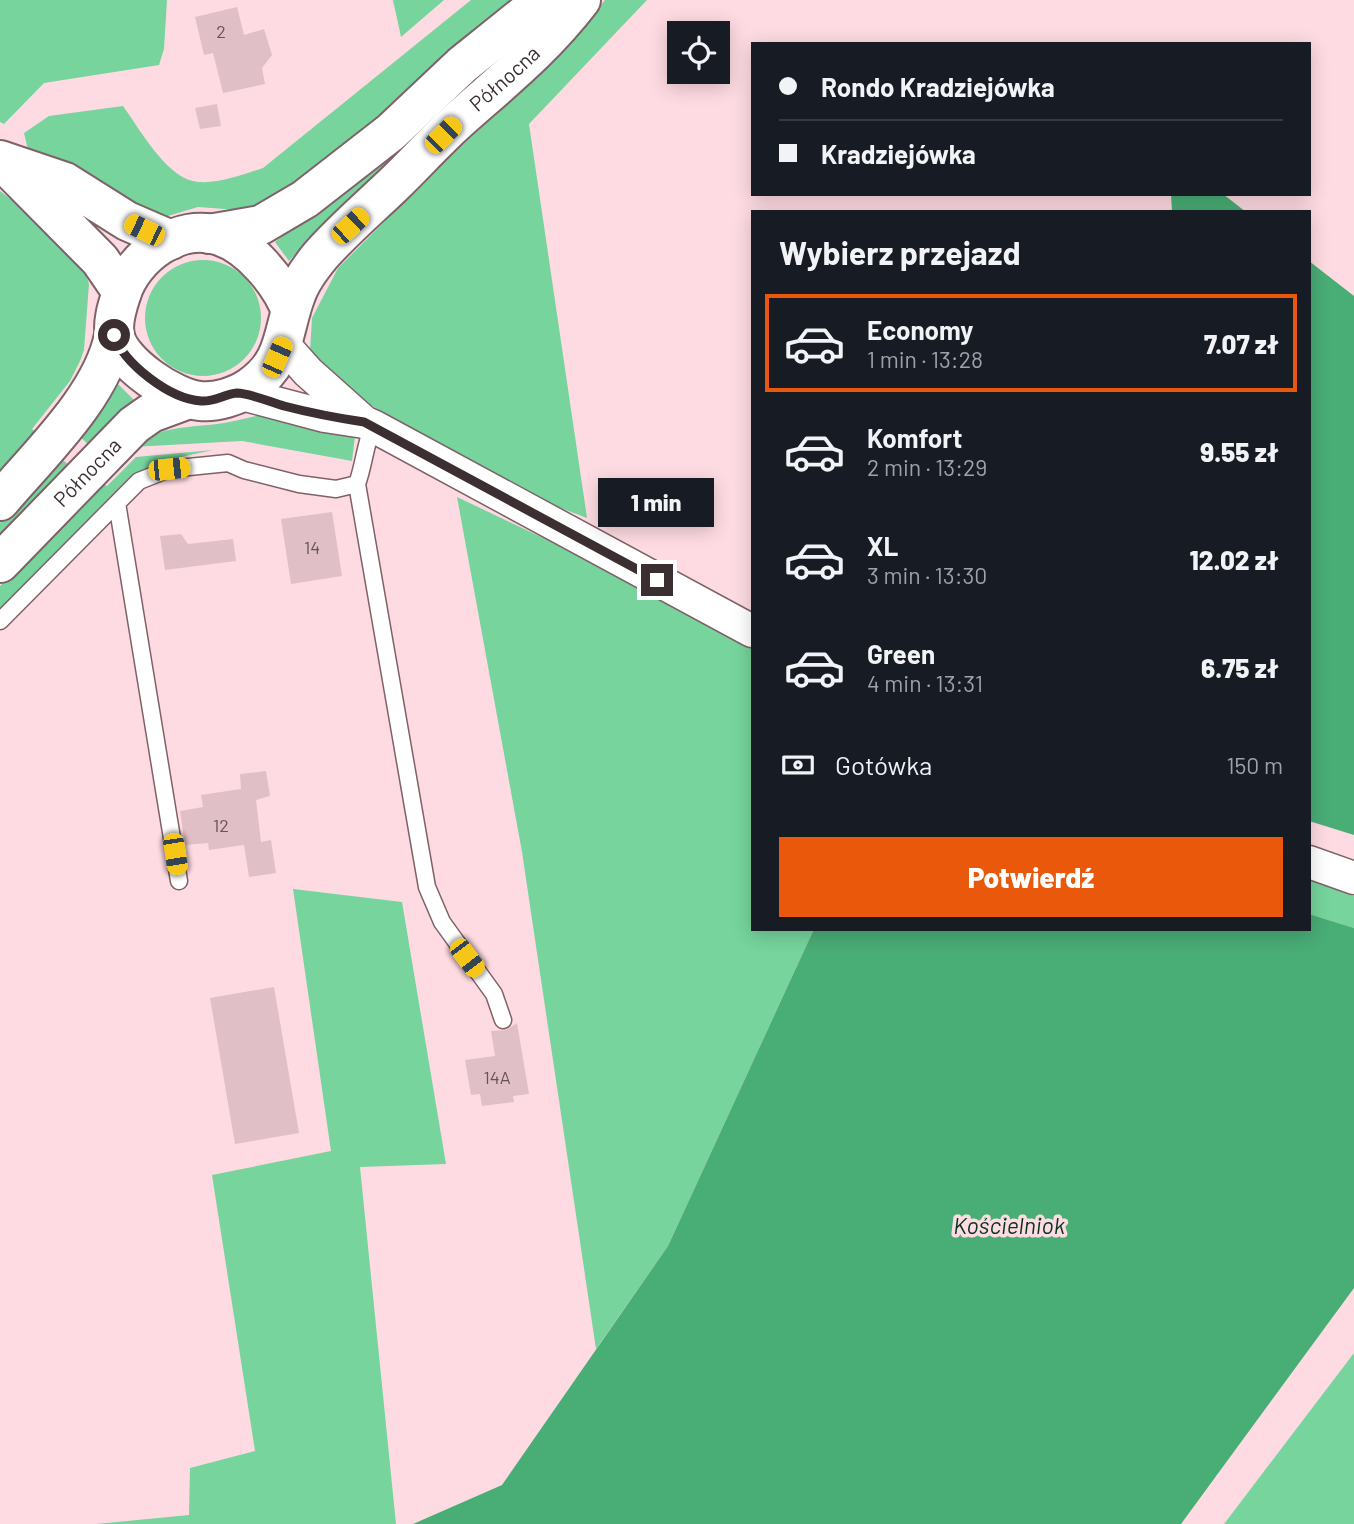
<!DOCTYPE html>
<html lang="pl">
<head>
<meta charset="utf-8">
<style>
  :root { --surface:#171b24; --page:#20242c; --text:#f1f3f6; --muted:#9ea1a6; --line:#363941; --accent:#ea580c }
  body { margin:0; font-family:Barlow,sans-serif; background:var(--page); color:var(--text); height:100vh; display:flex; flex-direction:column; font-size:26px; white-space:nowrap }
  * { box-sizing:border-box; margin:0 }
  p { font-size:23px; color:var(--muted) }
  .icon { flex:none; width:38px; height:38px; fill:none; stroke:currentColor; stroke-width:2; stroke-linecap:round; stroke-linejoin:round }
  .map { position:relative; flex:1; overflow:hidden }
  .side { position:absolute; left:751px; top:210px; width:560px; height:721px; display:flex; flex-direction:column; background:var(--surface); border-radius:0px; box-shadow:0 4px 18px #0003 }
  .side>* { flex:none }
  .guide { position:absolute; left:751px; top:42px; width:560px; height:154px; border-radius:0px; box-shadow:0 4px 18px #0003; display:grid; align-content:center; height:154px; padding:0 28px; background:var(--surface) }
  .controls { position:absolute; left:667px; top:21px; display:grid; gap:14px }
  .controls a { display:grid; place-items:center; width:63px; height:63px; border-radius:0px; background:var(--surface); box-shadow:0 4px 18px #0003; font-size:35px }
  .end { position:absolute; width:32px; height:32px; margin:-16px; border:9px solid #3c2f32; background:#fff; box-shadow:0 0 0 4px #fff }
  .from { border-radius:50% }
  .bubble { position:absolute; height:49px; border-radius:0px; background:var(--surface); box-shadow:0 4px 18px #0003; font-size:23px; font-weight:800; line-height:49px; text-align:center }
  .car { position:absolute; width:21px; height:42px; margin:-21px -10px; border-radius:9px; box-shadow:0 0 5px 2px #0007; background:linear-gradient(#f5c518 24%,#345 0 40%,#f5c518 0 76%,#345 0 86%,#f5c518 0) }
  .guide b { display:flex; align-items:center; gap:24px; height:66px; font-size:26px }
  .guide b+b { border-top:2px solid var(--line) }
  .guide i { width:18px; height:18px; background:var(--text) }
  ul { padding:0; list-style:none }
  li { display:flex; align-items:center; gap:21px; height:98px; margin:0 14px 10px; padding:0 14px; border:4px solid transparent; border-radius:0px }
  li div { flex:1 }
  li b { display:block; font-size:26px }
  li em { font-style:normal; font-weight:800 }
  li.on { border-color:var(--accent) }
  li>.icon { width:63px; height:63px; stroke-width:1.5 }
  h2 { padding:0 28px; font-size:32px; line-height:84px }
  .pay { display:flex; align-items:center; gap:18px; height:77px; padding:0 28px; font-size:26px }
  .pay p { margin-inline-start:auto }
  .button { display:flex; gap:14px; margin-top:auto; padding:14px 28px }
  .button a { flex:1; height:80px; border-radius:0px; background:var(--accent); color:#fff; font-size:28px; font-weight:800; line-height:80px; text-align:center }
  .map>svg:first-child { display:block }
  .green { fill:#76d49c }
  .water { fill:#49ad76 }
  .building { fill:#e0bfc6 }
  .lines { fill:none; stroke-linecap:round; stroke-linejoin:round }
  .lane-casing { stroke:#7f6268; stroke-width:19 }
  .street-casing { stroke:#7f6268; stroke-width:35 }
  .secondary-casing { stroke:#7f6268; stroke-width:42 }
  .primary-casing { stroke:#7f6268; stroke-width:42 }
  .lane { stroke:#fff; stroke-width:16 }
  .street { stroke:#fff; stroke-width:32 }
  .secondary { stroke:#fff; stroke-width:38 }
  .primary { stroke:#fff; stroke-width:38 }
  .route { stroke:#3c2f32; stroke-width:9 }
  .labels { text-anchor:middle; stroke-width:7; stroke-linejoin:round; paint-order:stroke }
  .number-label { font-size:18px; fill:#655357 }
  .street-label { font-size:21px; fill:#3c2f32; stroke:#fedbe2 }
  .water-label { font-size:23px; font-style:italic; fill:#07331d; stroke:#fedbe2 }
</style>
</head>
<body>
<div class="map">
<svg width="1354" height="1524" viewBox="0 0 1354 1524">
  <rect width="100%" height="100%" fill="#fedbe2"/>
  <path class="green" d="M 0,0 L 167,0 L 164,49 L 159,65 L 44,83 L 4,124 L 0,122 Z
    M 393,0 L 444,0 L 401,37 Z
    M 471,0 L 529,0 L 310,177 L 264,207 L 238,210 L 198,207 L 151,221 L 28,150 L 24,133 L 49,116 L 123,106 C 139,128 165,175 193,181 C 213,186 245,174 263,168 Z
    M 605,0 L 647,0 L 529,124 L 587,518 L 550,504 L 367,403 L 310,351 L 312,318 L 338,268 L 446,160 L 552,63 Z
    M 557,3 L 301,247 L 289,261 L 275,242 L 409,136 Z
    M 0,191 L 26,211 L 73,255 L 85,272 L 89,284 L 84,350 L 80,361 L 70,381 L 32,429 L 38,434 L 0,479 Z
    M145 318a58 58 0 1 1 116 0a58 58 0 1 1-116 0Z
    M 118,384 L 134,400 L 90,446 L 77,434 L 114,392 Z
    M 266,414 L 355,436 L 352,461 L 242,441 L 132,447 C 161,426 183,428 217,424 C 233,422 250,417 266,414 Z
    M 213,450 L 172,459 L 137,473 L 0,611 L 0,586 L 100,482 L 107,486 L 136,457 Z
    M 57,455 L 70,466 L 0,540 L 0,523 Z
    M 457,497 L 752,637 L 752,929 L 814,929 L 668,1246 L 596,1349 L 522,852 Z
    M 1309,880 L 1354,896 L 1354,928 L 1309,914 Z
    M 293,889 L 402,902 L 446,1164 L 360,1167 L 396,1524 L 96,1524 L 189,1515 L 190,1468 L 255,1451 L 212,1175 L 331,1151 Z
    M 1354,1353 L 1354,1524 L 1224,1524 Z"/>
  <path class="water" d="M 1171,194 L 1223,194 L 1246,212 L 1172,212 Z
    M 1309,261 L 1354,296 L 1354,835 L 1309,821 Z
    M 1309,914 L 1354,928 L 1354,1288 L 1181,1524 L 413,1524 L 502,1485 L 668,1246 L 814,929 L 1309,929 Z"/>
  <path class="building" d="M 237,7 L 244,35 L 264,29 L 272,55 L 262,68 L 265,84 L 223,93 L 213,53 L 204,55 L 195,17 Z
    M 217,104 L 221,126 L 200,129 L 195,108 Z
    M 332,512 L 342,576 L 291,584 L 281,519 Z
    M 181,534 L 188,544 L 233,539 L 236,561 L 165,570 L 160,536 Z
    M 266,771 L 270,796 L 256,800 L 261,842 L 271,840 L 276,873 L 249,877 L 244,845 L 209,850 L 208,843 L 185,845 L 180,811 L 203,807 L 201,795 L 241,789 L 240,774 Z
    M 274,987 L 299,1133 L 235,1144 L 210,998 Z
    M 517,1023 L 529,1094 L 513,1096 L 514,1102 L 482,1106 L 480,1094 L 471,1095 L 465,1060 L 495,1056 L 491,1031 L 506,1030 Z"/>
  <g class="lines">
    <g class="lane-casing">
      <path id="lane" d="M 373,426 C 365,445 364,465 357,484 L 427,887 L 442,922 L 494,994 L 503,1020
        M 117,503 L 179,881
        M 0,621 L 139,481 L 169,469 L 228,463 L 244,470 L 299,484 L 336,489 L 357,484"/>
    </g>
    <g class="street-casing">
      <path id="street" d="M 283,344 L 308,372 L 364,422
        M 238,393 L 325,416 L 364,422 L 373,426 L 752,631
        M 1309,862 L 1354,878"/>
    </g>
    <g class="secondary-casing">
      <path id="secondary" d="M 0,160 L 65,182 L 127,221 L 171,240
        M 8,167 L 100,260 L 122,292"/>
    </g>
    <g class="primary-casing">
      <g id="primary">
        <path d="M 209,234 L 261,225 L 305,199 L 391,132 L 462,65 L 543,0"/>
        <path id="s1" d="M 291,311 C 280,282 250,246 220,236 C 179,222 133,256 121,295 C 117,307 112,323 115,336 C 120,363 174,399 200,401 C 216,403 237,396 250,387 C 287,362 282,331 296,295 C 301,280 311,267 321,255 C 343,230 369,208 393,185 C 416,163 437,139 461,118 C 505,79 545,47 581,0"/>
        <path d="M 0,501 C 39,455 103,395 114,335"/>
        <path id="s2" d="M 0,563 L 134,425 L 151,413 L 189,399"/>
      </g>
    </g>
    <use href="#lane" class="lane"/>
    <use href="#street" class="street"/>
    <use href="#secondary" class="secondary"/>
    <use href="#primary" class="primary"/>
  </g>
  <g class="lines">
    <path class="route" d="M 114,335 C 124,364 170,399 201,401 C 214,402 225,394 237,393 C 249,393 273,403 284,406 C 311,413 337,418 364,422 L 657,580"/>
  </g>
  <g class="labels">
    <g class="number-label">
      <text x="221" y="38">2</text>
      <text x="312" y="554">14</text>
      <text x="221" y="832">12</text>
      <text x="497" y="1084">14A</text>
    </g>
    <g class="street-label">
      <text dy="7" stroke="none"><textPath href="#s1" startOffset="847">Północna</textPath></text>
      <text dy="7" stroke="none"><textPath href="#s2" startOffset="126">Północna</textPath></text>
    </g>
    <g class="water-label">
      <text x="1009" y="1234">Kościelniok</text>
    </g>
  </g>
</svg>
<div class="controls">
<a><svg class="icon" aria-label="locate" viewBox="0 0 24 24"><circle cx="12" cy="12" r="6"/><path d="M12 2v4M12 18v4M2 12h4M18 12h4"/></svg></a>
</div>
<i class="end from" style="left:114px;top:335px"></i>
<i class="end" style="left:657px;top:580px"></i>
<div class="bubble" style="left:598px;top:478px;width:116px">1 min</div>
<i class="car" style="left:443px;top:135px;rotate:45deg"></i>
<i class="car" style="left:350px;top:226px;rotate:47deg"></i>
<i class="car" style="left:144px;top:230px;rotate:296deg"></i>
<i class="car" style="left:277px;top:357px;rotate:24deg"></i>
<i class="car" style="left:169px;top:469px;rotate:84deg"></i>
<i class="car" style="left:175px;top:854px;rotate:171deg"></i>
<i class="car" style="left:467px;top:958px;rotate:143deg"></i>
<div class="guide">
<b><i class="from"></i>Rondo Kradziejówka</b>
<b><i></i>Kradziejówka</b>
</div>
<section class="side">
<h2>Wybierz przejazd</h2>
<ul>
<li class="on"><svg class="icon" aria-label="car" viewBox="0 0 24 24"><path d="M5 17H2v-5l4-1 3-4h7l3 4 3 1v5h-3M9 17h6M6 11h13"/><circle cx="7" cy="17" r="2"/><circle cx="17" cy="17" r="2"/></svg><div><b>Economy</b><p>1 min · 13:28</p></div><em>7.07 zł</em></li>
<li><svg class="icon" aria-label="car" viewBox="0 0 24 24"><path d="M5 17H2v-5l4-1 3-4h7l3 4 3 1v5h-3M9 17h6M6 11h13"/><circle cx="7" cy="17" r="2"/><circle cx="17" cy="17" r="2"/></svg><div><b>Komfort</b><p>2 min · 13:29</p></div><em>9.55 zł</em></li>
<li><svg class="icon" aria-label="car" viewBox="0 0 24 24"><path d="M5 17H2v-5l4-1 3-4h7l3 4 3 1v5h-3M9 17h6M6 11h13"/><circle cx="7" cy="17" r="2"/><circle cx="17" cy="17" r="2"/></svg><div><b>XL</b><p>3 min · 13:30</p></div><em>12.02 zł</em></li>
<li><svg class="icon" aria-label="car" viewBox="0 0 24 24"><path d="M5 17H2v-5l4-1 3-4h7l3 4 3 1v5h-3M9 17h6M6 11h13"/><circle cx="7" cy="17" r="2"/><circle cx="17" cy="17" r="2"/></svg><div><b>Green</b><p>4 min · 13:31</p></div><em>6.75 zł</em></li>
</ul>
<div class="pay"><svg class="icon" aria-label="cash" viewBox="0 0 24 24"><path d="M3 7h18v10H3z"/><circle cx="12" cy="12" r="2"/></svg>Gotówka<p>150 m</p></div>
<div class="button"><a>Potwierdź</a></div>
</section>
</div>
</body>
</html>
